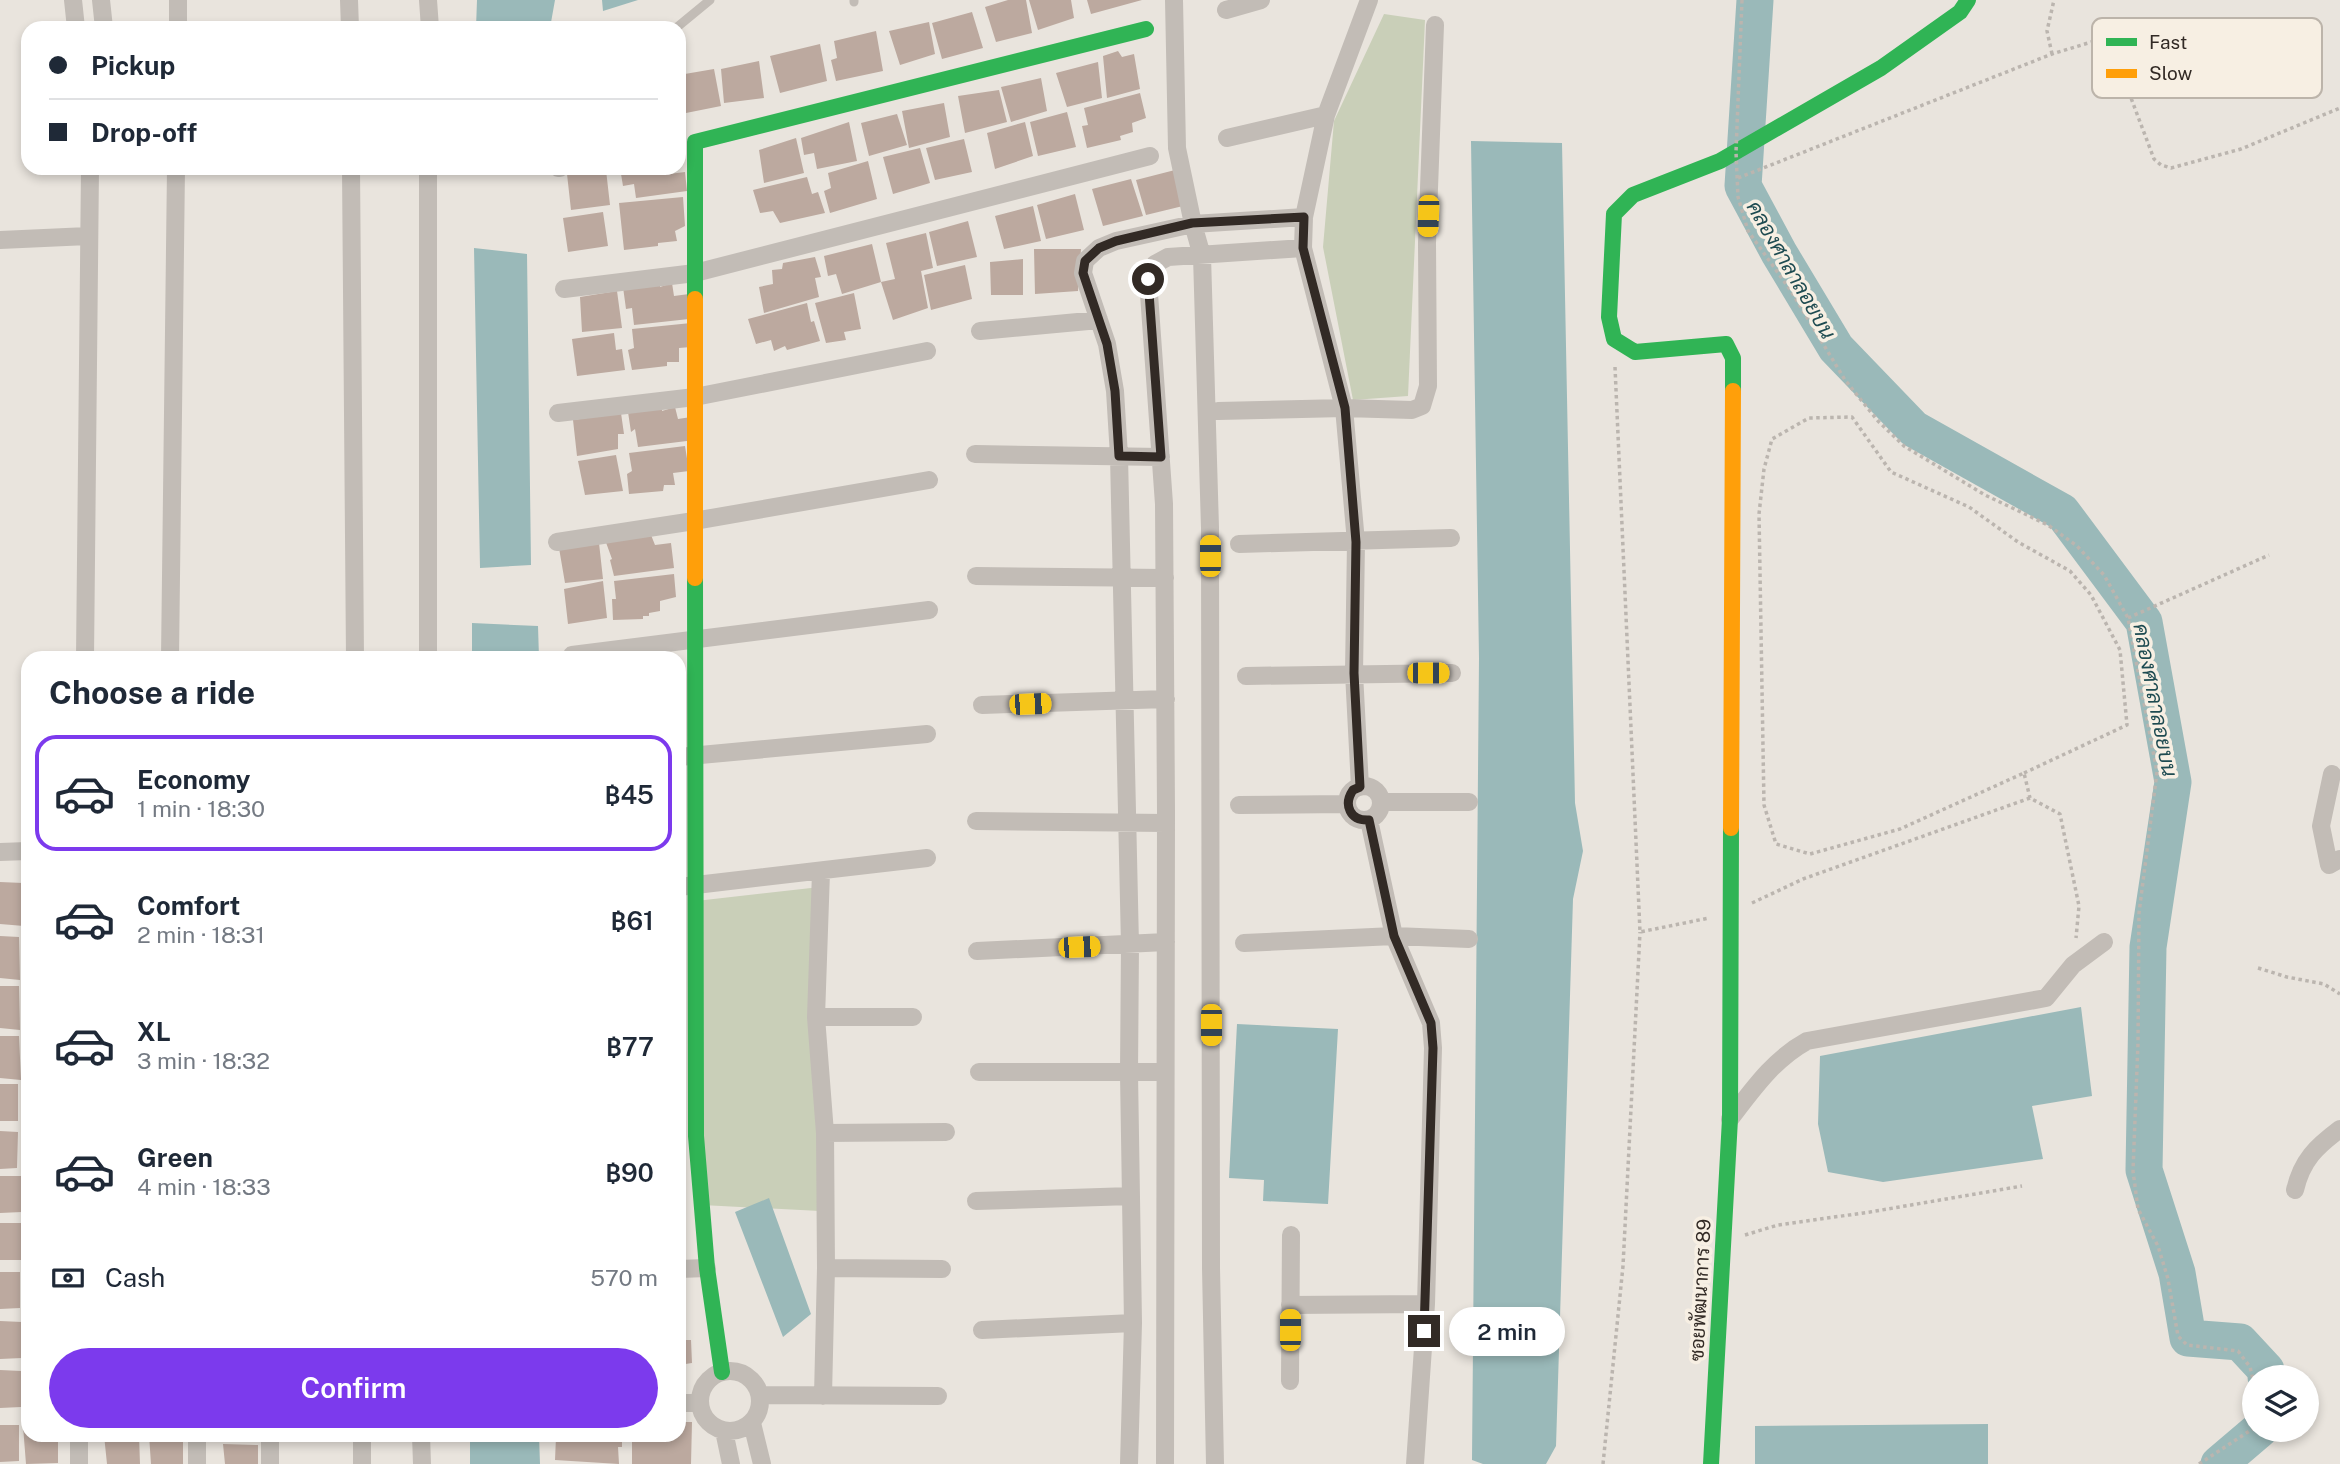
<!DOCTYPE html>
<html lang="en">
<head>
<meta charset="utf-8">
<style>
  :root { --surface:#fff; --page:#f6f6f7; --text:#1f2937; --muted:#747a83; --line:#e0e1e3; --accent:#7c3aed }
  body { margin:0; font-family:"Public Sans",Sarabun,sans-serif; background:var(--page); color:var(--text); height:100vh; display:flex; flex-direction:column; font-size:26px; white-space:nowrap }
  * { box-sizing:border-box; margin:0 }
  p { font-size:23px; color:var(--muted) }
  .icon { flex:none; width:38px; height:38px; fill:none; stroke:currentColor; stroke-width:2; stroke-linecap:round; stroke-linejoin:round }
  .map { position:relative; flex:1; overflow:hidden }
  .drawer { position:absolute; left:21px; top:651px; width:665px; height:791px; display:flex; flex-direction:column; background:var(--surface); border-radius:21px; box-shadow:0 4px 10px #0003 }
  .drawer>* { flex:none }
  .banner { position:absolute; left:21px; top:21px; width:665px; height:154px; border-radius:21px; box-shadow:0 4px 10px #0003; display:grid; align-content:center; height:154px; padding:0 28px; background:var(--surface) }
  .tools { position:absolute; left:2242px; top:1365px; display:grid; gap:14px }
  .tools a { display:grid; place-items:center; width:77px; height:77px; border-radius:50%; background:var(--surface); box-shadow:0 4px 10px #0003; font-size:35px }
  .end { position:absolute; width:32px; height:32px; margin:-16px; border:9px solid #322a25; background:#fff; box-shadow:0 0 0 4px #fff }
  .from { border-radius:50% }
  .bubble { position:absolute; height:49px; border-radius:24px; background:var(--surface); box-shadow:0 4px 10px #0003; font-size:23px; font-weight:600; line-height:49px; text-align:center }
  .car { position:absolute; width:21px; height:42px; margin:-21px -10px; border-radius:9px; box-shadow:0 0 5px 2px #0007; background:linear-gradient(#f5c518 24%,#345 0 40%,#f5c518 0 76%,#345 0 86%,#f5c518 0) }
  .banner b { display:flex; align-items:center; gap:24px; height:66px; font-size:26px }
  .banner b+b { border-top:2px solid var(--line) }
  .banner i { width:18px; height:18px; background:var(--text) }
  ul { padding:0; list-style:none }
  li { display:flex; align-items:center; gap:21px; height:116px; margin:0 14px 10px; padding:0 14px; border:4px solid transparent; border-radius:21px }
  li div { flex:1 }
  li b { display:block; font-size:26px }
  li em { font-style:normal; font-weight:600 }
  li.current { border-color:var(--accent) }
  li>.icon { width:63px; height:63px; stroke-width:1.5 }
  h2 { padding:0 28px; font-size:32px; line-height:84px }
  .pay { display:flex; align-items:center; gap:18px; height:77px; padding:0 28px; font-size:26px }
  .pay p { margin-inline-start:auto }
  .cta { display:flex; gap:14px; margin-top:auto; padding:14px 28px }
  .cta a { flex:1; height:80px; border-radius:42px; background:var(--accent); color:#fff; font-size:28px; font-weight:600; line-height:80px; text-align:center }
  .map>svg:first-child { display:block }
  .green { fill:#c9cfb8 }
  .water { fill:#9ab9b9 }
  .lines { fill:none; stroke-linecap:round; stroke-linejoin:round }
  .river { stroke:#9ab9b9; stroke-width:37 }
  .building { fill:#bca99f }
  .path { stroke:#bbb5af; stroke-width:3.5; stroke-dasharray:3.5 3.5; stroke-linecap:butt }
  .lane { stroke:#c2bcb6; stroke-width:9 }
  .street { stroke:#c2bcb6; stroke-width:18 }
  .fast { stroke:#30b455; stroke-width:16 }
  .slow { stroke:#ff9f0a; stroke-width:16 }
  .path-bridge { stroke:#bbb5af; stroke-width:3.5; stroke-dasharray:3.5 3.5; stroke-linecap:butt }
  .route { stroke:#322a25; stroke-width:9 }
  .labels { text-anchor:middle; stroke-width:7; stroke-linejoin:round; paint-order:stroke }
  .street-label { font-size:19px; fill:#322a25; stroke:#f7efe3 }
  .water-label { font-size:21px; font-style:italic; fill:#1e4b51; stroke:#f7efe3 }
  .key { fill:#f7efe3; stroke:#bcb4aa; stroke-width:2 }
  .key-label { font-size:19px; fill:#322a25 }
</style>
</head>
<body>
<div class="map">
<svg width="2340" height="1464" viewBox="0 0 2340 1464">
  <rect width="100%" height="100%" fill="#e9e4dd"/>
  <path class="green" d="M 1384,14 L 1425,20 L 1408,396 L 1353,400 L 1323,247 L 1334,121 Z
    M 820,887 L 820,1211 L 702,1205 L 696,901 Z"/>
  <path class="water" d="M 477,0 L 555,0 L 550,28 L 476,28 Z
    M 602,0 L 638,0 L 603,11 Z
    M 1471,141 L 1562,143 L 1575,803 L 1583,851 L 1573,899 L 1556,1446 L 1546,1464 L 1483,1464 L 1472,1460 L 1479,658 Z
    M 474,248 L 527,254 L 531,565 L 480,568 Z
    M 472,623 L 538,626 L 539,658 L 472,658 Z
    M 2081,1007 L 2092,1096 L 2032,1106 L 2043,1159 L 1883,1182 L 1828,1172 L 1818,1124 L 1820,1056 Z
    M 1237,1024 L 1338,1029 L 1328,1204 L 1263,1201 L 1264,1180 L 1229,1178 Z
    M 769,1198 L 811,1314 L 783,1337 L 735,1212 Z
    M 1988,1424 L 1988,1464 L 1755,1464 L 1755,1426 Z
    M 470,1435 L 539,1435 L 540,1464 L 470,1464 Z"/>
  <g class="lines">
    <path class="river" d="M 1755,0 L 1743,186 L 1779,253 L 1836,348 L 1914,429 L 2062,512 L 2144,622 L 2173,782 L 2148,947 L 2144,1170 L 2177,1273 L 2188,1338 L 2240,1342 L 2266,1370 L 2266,1377
      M 2219,1464 L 2259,1430"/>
  </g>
  <path class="building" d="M 1008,0 L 1026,0 L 1032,33 L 996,42 L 985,7 Z
    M 1029,0 L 1071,0 L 1074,18 L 1038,30 Z
    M 1087,0 L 1142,0 L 1091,14 Z
    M 972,12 L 983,48 L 942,59 L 932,23 Z
    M 929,22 L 935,54 L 900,65 L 889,31 Z
    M 876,31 L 883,71 L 836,81 L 831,60 L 837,58 L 834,41 Z
    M 820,44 L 827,81 L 780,93 L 770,56 Z
    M 1118,51 L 1122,57 L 1134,54 L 1140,89 L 1107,98 L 1103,56 Z
    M 759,61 L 764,98 L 724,103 L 721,69 Z
    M 1098,62 L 1102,98 L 1067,107 L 1056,73 Z
    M 714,69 L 721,106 L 681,114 L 679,75 Z
    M 1041,78 L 1047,111 L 1011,122 L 1001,87 Z
    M 999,90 L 1007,122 L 965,133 L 958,96 Z
    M 1140,93 L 1146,118 L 1132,123 L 1133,132 L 1120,136 L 1121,140 L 1087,148 L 1082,126 L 1088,125 L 1084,108 Z
    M 944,103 L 950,137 L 909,148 L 902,111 Z
    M 1067,112 L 1076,147 L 1038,156 L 1030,122 Z
    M 897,114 L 907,145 L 869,156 L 861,123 Z
    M 849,122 L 857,161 L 817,169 L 814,153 L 804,155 L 801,138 Z
    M 1025,122 L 1033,156 L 995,169 L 987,133 Z
    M 796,138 L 804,173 L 764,183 L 759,150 Z
    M 964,139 L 972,172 L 935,180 L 926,148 Z
    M 920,148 L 930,183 L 893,194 L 883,157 Z
    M 868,161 L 877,199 L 830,213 L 824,191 L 831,188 L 828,173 Z
    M 620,168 L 668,168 L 669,174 L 685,172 L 687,191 L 636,198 L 634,184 L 623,186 Z
    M 606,170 L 610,205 L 571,210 L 567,174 Z
    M 1175,170 L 1183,206 L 1146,215 L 1136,180 Z
    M 807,177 L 812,194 L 818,192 L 825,213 L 780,223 L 773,211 L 760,213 L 753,190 Z
    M 1131,179 L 1143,216 L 1103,226 L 1092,189 Z
    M 1075,194 L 1084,230 L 1046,239 L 1037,205 Z
    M 683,197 L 685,226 L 675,231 L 677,241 L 658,243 L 658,246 L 624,250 L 619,203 Z
    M 1033,206 L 1041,241 L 1004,249 L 995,216 Z
    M 603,212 L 608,246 L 568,252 L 563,218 Z
    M 968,221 L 977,257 L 937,266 L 929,232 Z
    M 926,233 L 933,268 L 921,271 L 928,308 L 893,320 L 881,282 L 895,279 L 886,243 Z
    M 872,244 L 881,282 L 842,294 L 836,274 L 828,276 L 824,256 Z
    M 1034,249 L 1081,249 L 1078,291 L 1035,294 Z
    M 815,257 L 821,277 L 815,278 L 819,297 L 764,313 L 759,287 L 773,284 L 772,270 L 782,269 L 783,263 Z
    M 1023,259 L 1023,295 L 991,295 L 990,262 Z
    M 965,265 L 972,299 L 931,310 L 924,275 Z
    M 660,283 L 660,287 L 672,283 L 674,296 L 689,294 L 689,319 L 634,325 L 632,308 L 626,309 L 623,287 Z
    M 617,291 L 622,328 L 582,332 L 580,297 Z
    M 854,293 L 861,329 L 844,332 L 846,340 L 826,343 L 815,303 Z
    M 807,303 L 811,322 L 814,321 L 820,341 L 787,350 L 785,346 L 774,351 L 771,340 L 756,344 L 748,319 Z
    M 691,323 L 691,347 L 679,348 L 679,362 L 667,362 L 667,366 L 632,370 L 628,350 L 634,348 L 632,329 Z
    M 614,333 L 616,350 L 622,349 L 625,370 L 577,376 L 572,339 Z
    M 662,406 L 662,411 L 675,407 L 678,419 L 691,417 L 695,440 L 638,447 L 635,429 L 631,432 L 628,412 Z
    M 621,413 L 624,434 L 618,434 L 618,449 L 577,456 L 573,420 Z
    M 685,446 L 689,471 L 673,473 L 675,485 L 664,485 L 663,491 L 629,494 L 627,474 L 632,471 L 629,453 Z
    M 616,455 L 623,491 L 585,495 L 578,461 Z
    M 651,535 L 655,545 L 671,543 L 674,568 L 614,576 L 610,560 L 612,559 L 604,537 Z
    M 599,543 L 603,579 L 565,583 L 559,548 Z
    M 674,574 L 676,597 L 660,601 L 660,611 L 649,613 L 649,616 L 643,616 L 643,619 L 613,620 L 612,599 L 616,599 L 614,581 Z
    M 603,581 L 607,618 L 568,624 L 564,589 Z
    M 0,882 L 23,883 L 24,926 L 0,924 Z
    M 0,936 L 19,937 L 20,980 L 0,978 Z
    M 0,986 L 19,986 L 20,1030 L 0,1028 Z
    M 0,1036 L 19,1036 L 21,1080 L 0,1078 Z
    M 0,1084 L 18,1084 L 18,1121 L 0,1121 Z
    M 0,1131 L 18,1132 L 17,1168 L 0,1169 Z
    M 0,1176 L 22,1176 L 22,1212 L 0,1213 Z
    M 0,1223 L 21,1223 L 21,1260 L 0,1260 Z
    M 0,1272 L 20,1272 L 20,1308 L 0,1309 Z
    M 24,1319 L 28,1319 L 28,1341 L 26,1341 Z
    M 0,1321 L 22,1322 L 22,1358 L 0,1359 Z
    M 679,1340 L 691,1340 L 692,1363 L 679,1365 Z
    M 0,1370 L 21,1371 L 21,1407 L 0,1408 Z
    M 679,1422 L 692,1422 L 691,1464 L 632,1464 L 632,1435 L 679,1435 Z
    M 0,1425 L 19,1425 L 19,1461 L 0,1462 Z
    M 23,1426 L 28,1426 L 28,1435 L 58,1435 L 58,1463 L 26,1464 Z
    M 104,1435 L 139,1435 L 140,1464 L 107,1464 Z
    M 149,1435 L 183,1435 L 183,1464 L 151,1464 Z
    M 573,1435 L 622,1435 L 622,1447 L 618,1447 L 619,1464 L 555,1460 L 556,1437 L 573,1437 Z
    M 223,1444 L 258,1445 L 258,1464 L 225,1464 Z"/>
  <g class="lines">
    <path class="path" d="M 2052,54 L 2047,31 L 2054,0
      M 1738,178 L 2052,54 L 2108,37 L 2154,159 L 2161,165 L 2171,168 L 2241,149 L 2340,108
      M 1615,367 L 1640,932 L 1709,918
      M 2128,618 L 2269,555
      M 2024,773 L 2127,725 L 2120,650 L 2091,595 L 2070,571 L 2018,542 L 1969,507 L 1891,472 L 1852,417 L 1809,418 L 1772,439 L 1764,469 L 1759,514 L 1764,805 L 1776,844 L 1810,854 L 1900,829 L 2024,773 L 2030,798
      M 1752,903 L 1803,879 L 2030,798 L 2060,814 L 2079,906 L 2076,938
      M 2258,968 L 2287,977 L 2324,984 L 2340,994
      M 1745,1235 L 1778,1225 L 1870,1212 L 2022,1186
      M 1603,1464 L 1623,1266 L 1640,932
      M 2199,1464 L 2254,1428"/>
    <path class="lane" d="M 854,0 L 854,2
      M 676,28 L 710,0"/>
    <path class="street" d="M 73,0 L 76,28
      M 101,0 L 104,28
      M 349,0 L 350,28
      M 428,0 L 430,28
      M 1174,0 L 1177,148 L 1193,224 L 1202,256 L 1210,528 L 1211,1268 L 1215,1464
      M 1226,10 L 1261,0
      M 178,28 L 178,0
      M 1227,138 L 1326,115
      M 351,168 L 355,658
      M 558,168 L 560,168
      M 0,240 L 88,236
      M 564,289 L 695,273 L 1150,156
      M 980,331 L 1099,320
      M 1218,411 L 1344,408 L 1412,410 L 1422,406 L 1428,386 L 1427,243 L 1435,25
      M 558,413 L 695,397 L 927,351
      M 975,454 L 1161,457
      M 557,542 L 694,521 L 929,480
      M 1239,544 L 1451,538
      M 976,576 L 1165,578
      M 572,655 L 929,610
      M 85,658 L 90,168
      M 170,658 L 176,168
      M 428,658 L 428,168
      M 1246,676 L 1452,673
      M 982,705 L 1166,699
      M 679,757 L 927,734
      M 2332,774 L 2321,826 L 2329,865 L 2340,859
      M1347 803a17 17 0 1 1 34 0a17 17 0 1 1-34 0Z
      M 1360,787 L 1354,673 L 1356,542 L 1344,408 L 1303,248 L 1304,217 L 1326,115 L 1369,0
      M 1381,802 L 1469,802
      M 1239,805 L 1347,804
      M 1369,820 L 1394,936 L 1431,1023 L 1433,1048 L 1426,1304 L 1415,1464
      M 976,821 L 1166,823
      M 0,852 L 28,851
      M 821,872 L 816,1017 L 825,1133 L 826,1268 L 823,1396
      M 679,887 L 927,858
      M 1244,943 L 1394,936 L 1469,939
      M 977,951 L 1166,942
      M 816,1017 L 913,1017
      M 979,1072 L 1165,1072
      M 1730,1119 C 1753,1089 1774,1059 1807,1041 L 2046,998 L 2073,965 L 2104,942
      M 825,1133 L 946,1132
      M 2295,1190 C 2302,1160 2316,1147 2340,1129
      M 976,1201 L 1131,1196
      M 826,1268 L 942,1269
      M 679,1269 L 707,1268
      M 1290,1305 L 1426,1304
      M 982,1330 L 1133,1323
      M700 1401a30 30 0 1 1 60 0a30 30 0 1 1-60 0Z
      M 1290,1381 L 1291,1235
      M 760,1395 L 938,1396
      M 679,1403 L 700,1403
      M 752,1423 L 762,1464
      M 724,1431 L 731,1464
      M 197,1435 L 197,1464
      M 270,1435 L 270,1464
      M 362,1435 L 362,1464
      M 421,1435 L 422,1464
      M 79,1464 L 79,1435
      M 1129,1464 L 1133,1323 L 1129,1073 L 1130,945 L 1119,456 L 1115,391 L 1107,344 L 1083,273 L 1085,261 L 1099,248 L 1116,241 L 1193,224 L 1304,217
      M 1165,1464 L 1166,811 L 1164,504 L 1148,280 L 1155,264 L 1168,257 L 1303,248"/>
    <path class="fast" d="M 695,299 L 695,142 L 1146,29
      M 1733,391 L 1733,358 L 1726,344 L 1635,352 L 1614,339 L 1609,317 L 1614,214 L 1633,195 L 1720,161 L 1881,68 L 1960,12 L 1968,0
      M 695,578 L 696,1136 L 707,1268 L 722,1372
      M 1711,1464 L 1730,1119 L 1731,828"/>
    <path class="slow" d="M 695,299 L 695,578
      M 1731,828 L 1733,391"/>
    <path class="path-bridge" d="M 1742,0 L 1736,152 L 1738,197 L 1748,231 L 1791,291 L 1845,380 L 1878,421 L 1904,446 L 1985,495 L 2048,525 L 2077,546 L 2104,575 L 2128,618 L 2157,772 L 2139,913 L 2138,1043 L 2133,1171 L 2138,1209 L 2158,1246 L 2168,1279 L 2178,1336 L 2187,1345 L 2238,1351 L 2250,1367 L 2254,1383"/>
  </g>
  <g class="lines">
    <path class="route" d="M 1148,279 L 1161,457 L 1119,456 L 1115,391 L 1107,344 L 1083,273 L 1085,261 L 1099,248 L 1116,241 L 1192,223 L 1304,217 L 1303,248 L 1345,408 L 1356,542 L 1354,673 L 1360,787 L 1353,790 C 1343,805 1350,821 1369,820 L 1394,936 L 1431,1023 L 1433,1048 L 1424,1331"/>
  </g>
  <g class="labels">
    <g class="street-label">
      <text transform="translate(1700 1290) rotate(-87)" y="7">ซอยพัฒนาการ 89</text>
    </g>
    <g class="water-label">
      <text transform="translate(1791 270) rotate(60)" y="7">คลองศาลาลอยบน</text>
      <text transform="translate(2155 700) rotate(79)" y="7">คลองศาลาลอยบน</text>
    </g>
  </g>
  <rect x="2092" y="18" width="230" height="80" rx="10" class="key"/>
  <rect x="2106" y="38" width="31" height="8" fill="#30b455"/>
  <rect x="2106" y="69" width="31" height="9" fill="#ff9f0a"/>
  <g class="key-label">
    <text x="2149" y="49">Fast</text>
    <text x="2149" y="80">Slow</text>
  </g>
</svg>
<div class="tools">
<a><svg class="icon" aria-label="layers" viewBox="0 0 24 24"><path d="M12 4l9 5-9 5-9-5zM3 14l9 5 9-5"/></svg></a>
</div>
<i class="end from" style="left:1148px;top:279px"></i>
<i class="end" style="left:1424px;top:1331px"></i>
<div class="bubble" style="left:1449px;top:1307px;width:116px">2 min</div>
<i class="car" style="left:1428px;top:216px;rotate:182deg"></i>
<i class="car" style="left:1210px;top:556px;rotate:0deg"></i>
<i class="car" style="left:1428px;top:673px;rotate:90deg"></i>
<i class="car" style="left:1030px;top:704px;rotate:88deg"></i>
<i class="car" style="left:1079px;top:947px;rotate:88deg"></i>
<i class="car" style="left:1211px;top:1025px;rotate:180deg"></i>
<i class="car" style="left:1290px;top:1330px;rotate:0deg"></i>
<div class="banner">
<b><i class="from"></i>Pickup</b>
<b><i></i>Drop-off</b>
</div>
<section class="drawer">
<h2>Choose a ride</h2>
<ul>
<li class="current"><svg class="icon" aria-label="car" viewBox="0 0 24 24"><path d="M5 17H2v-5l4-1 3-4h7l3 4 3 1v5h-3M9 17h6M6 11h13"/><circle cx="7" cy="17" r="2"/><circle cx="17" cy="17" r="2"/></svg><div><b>Economy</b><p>1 min · 18:30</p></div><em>฿45</em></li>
<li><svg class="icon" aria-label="car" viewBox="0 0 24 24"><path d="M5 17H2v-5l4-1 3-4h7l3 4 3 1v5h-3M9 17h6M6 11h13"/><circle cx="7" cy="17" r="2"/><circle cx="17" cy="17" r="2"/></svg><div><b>Comfort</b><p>2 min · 18:31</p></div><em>฿61</em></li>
<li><svg class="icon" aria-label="car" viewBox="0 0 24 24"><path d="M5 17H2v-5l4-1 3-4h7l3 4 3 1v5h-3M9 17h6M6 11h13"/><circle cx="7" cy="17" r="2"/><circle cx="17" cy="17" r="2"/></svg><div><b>XL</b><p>3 min · 18:32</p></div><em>฿77</em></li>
<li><svg class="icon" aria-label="car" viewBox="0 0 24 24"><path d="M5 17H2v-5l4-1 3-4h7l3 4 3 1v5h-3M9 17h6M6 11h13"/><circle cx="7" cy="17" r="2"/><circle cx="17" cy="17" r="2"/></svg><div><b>Green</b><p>4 min · 18:33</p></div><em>฿90</em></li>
</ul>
<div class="pay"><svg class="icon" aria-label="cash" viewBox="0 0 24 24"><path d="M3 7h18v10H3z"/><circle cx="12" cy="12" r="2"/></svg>Cash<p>570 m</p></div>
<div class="cta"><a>Confirm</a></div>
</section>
</div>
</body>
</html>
